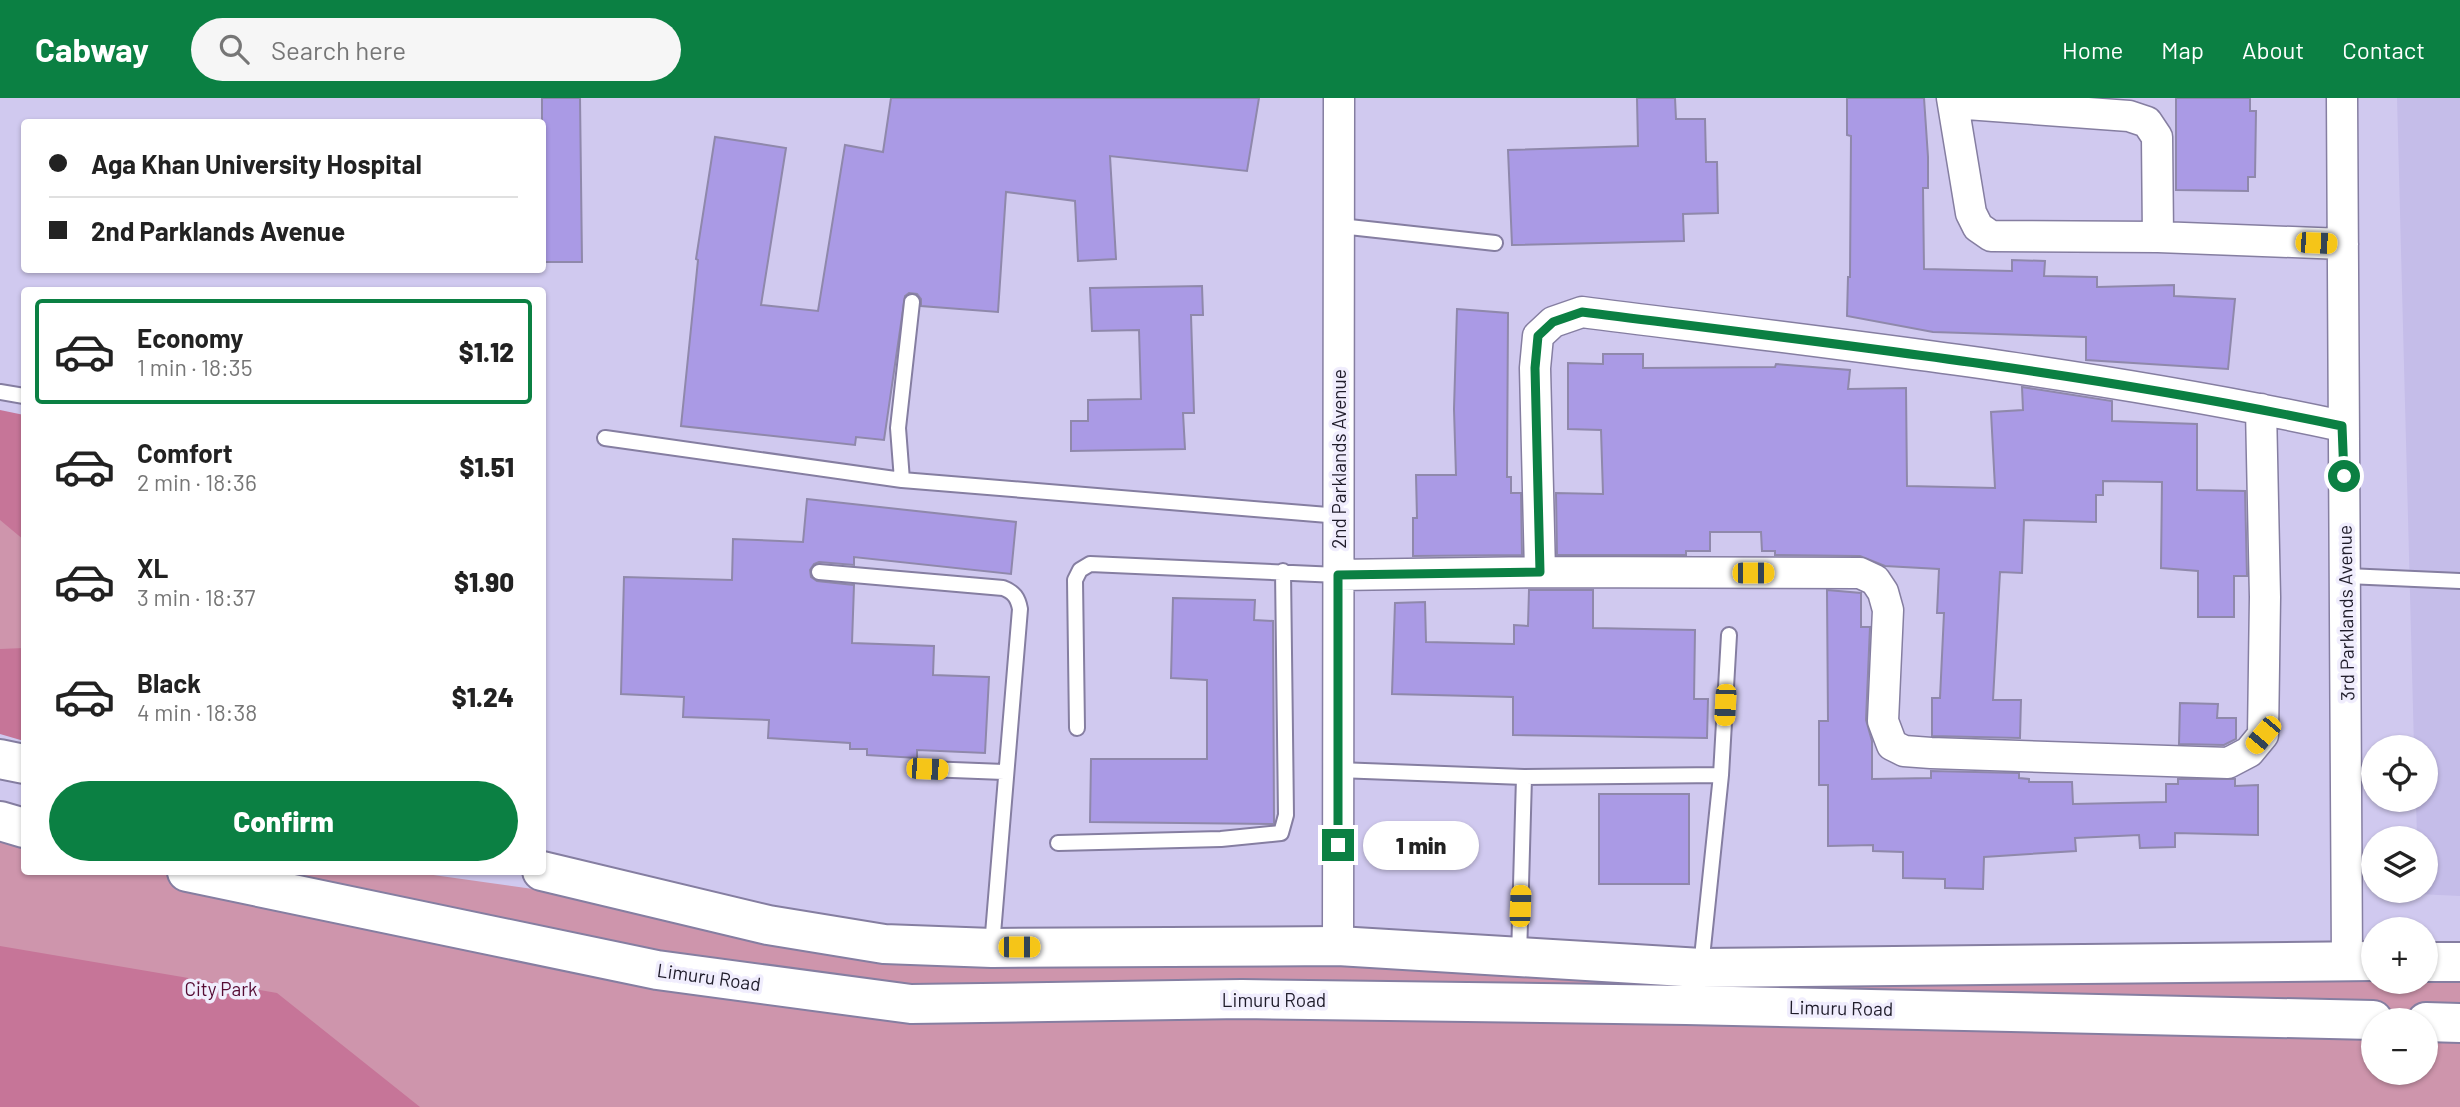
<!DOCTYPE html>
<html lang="en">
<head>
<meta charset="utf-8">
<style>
  :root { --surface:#fff; --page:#f6f6f6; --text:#222; --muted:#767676; --line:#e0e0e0; --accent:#0b8043 }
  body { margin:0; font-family:Barlow,sans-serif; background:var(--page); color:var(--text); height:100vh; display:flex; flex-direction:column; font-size:26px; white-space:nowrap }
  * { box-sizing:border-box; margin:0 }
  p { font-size:23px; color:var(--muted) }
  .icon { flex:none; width:38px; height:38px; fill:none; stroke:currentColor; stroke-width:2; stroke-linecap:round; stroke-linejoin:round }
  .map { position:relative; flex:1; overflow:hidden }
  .drawer { position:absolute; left:21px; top:189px; width:525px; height:588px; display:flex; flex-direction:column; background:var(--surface); border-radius:7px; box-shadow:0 2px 5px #0004 }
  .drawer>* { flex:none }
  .guide { position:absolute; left:21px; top:21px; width:525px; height:154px; border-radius:7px; box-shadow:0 2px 5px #0004; display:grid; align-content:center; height:154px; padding:0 28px; background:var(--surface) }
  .controls { position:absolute; left:2361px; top:637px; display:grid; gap:14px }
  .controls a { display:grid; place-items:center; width:77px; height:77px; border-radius:50%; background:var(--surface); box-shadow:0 2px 5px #0004; font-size:35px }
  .end { position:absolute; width:32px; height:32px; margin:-16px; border:9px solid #0b8043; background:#fff; box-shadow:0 0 0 4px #fff }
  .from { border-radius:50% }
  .bubble { position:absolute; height:49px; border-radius:24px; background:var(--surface); box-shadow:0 2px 5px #0004; font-size:23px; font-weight:800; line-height:49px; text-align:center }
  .car { position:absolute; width:21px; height:42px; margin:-21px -10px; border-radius:9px; box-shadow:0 0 5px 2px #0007; background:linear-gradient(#f5c518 24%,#345 0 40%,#f5c518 0 76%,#345 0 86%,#f5c518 0) }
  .guide b { display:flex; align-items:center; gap:24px; height:66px; font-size:26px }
  .guide b+b { border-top:2px solid var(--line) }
  .guide i { width:18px; height:18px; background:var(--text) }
  ul { padding:12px 0 0; list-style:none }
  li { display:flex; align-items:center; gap:21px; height:105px; margin:0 14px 10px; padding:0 14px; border:4px solid transparent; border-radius:7px }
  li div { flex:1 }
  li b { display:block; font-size:26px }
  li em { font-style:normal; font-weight:800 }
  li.current { border-color:var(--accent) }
  li>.icon { width:63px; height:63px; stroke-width:1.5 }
  .primary-button { display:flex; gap:14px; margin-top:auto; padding:14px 28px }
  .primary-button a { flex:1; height:80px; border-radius:42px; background:var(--accent); color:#fff; font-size:28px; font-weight:800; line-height:80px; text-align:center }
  header { display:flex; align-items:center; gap:42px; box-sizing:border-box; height:98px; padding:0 35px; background:var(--accent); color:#fff }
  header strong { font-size:33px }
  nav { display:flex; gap:38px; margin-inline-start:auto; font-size:24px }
  .search { width:490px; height:63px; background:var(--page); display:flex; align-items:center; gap:18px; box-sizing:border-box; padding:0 24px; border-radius:38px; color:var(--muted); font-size:26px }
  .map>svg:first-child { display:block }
  .built { fill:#c5bde9 }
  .green { fill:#ce95ac; fill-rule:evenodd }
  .forest { fill:#c67598 }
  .building { fill:#aa9ae5; stroke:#8f88ab; stroke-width:2 }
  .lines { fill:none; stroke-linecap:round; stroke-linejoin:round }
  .lane-casing { stroke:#857ea1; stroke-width:18 }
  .street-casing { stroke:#857ea1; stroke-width:33 }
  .secondary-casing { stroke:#857ea1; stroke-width:42 }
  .lane { stroke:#fff; stroke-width:14 }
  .street { stroke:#fff; stroke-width:30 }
  .secondary { stroke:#fff; stroke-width:38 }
  .route { stroke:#0b8043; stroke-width:9 }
  .labels { text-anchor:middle; stroke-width:7; stroke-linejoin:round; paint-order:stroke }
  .street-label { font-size:19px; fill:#1f1c2a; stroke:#f0edfd }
  .park-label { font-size:19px; fill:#550b33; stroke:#f0edfd }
</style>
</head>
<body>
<header>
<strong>Cabway</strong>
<div class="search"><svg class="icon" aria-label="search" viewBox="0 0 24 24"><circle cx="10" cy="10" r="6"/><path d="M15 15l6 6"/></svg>Search here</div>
<nav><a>Home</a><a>Map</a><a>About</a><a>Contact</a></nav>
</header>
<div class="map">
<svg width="2460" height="1009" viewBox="0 0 2460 1009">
  <rect width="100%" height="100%" fill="#d0c9ef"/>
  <path class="built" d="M 2397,0 L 2460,0 L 2460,798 L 2418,796 L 2418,793 L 2426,793 L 2426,740 L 2417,740 L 2416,702 L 2426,702 L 2426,649 L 2414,649 Z"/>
  <path class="green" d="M 0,332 L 24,337 L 24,623 L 0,618 Z
    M 0,716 L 24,719 L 24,774 L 412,774 L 776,825 L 2373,879 L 2373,884 L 2460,881 L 2460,1009 L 0,1009 ZM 2373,922 L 2426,922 L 2426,975 L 2373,975 Z"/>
  <path class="forest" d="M 0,312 L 24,317 L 24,442 L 0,422 Z
    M 24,550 L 24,643 L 0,636 L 0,551 Z
    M 0,848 L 277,895 L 420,1009 L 0,1009 Z"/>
  <path class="building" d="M 542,0 L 580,0 L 582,164 L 542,164 Z
    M 891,0 L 1259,0 L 1247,73 L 1110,58 L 1116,161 L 1078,163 L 1075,103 L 1006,94 L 998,214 L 921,208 L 921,201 L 917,196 L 909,195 L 905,198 L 884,342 L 856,339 L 855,347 L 681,328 L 698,162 L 696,161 L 715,39 L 786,50 L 761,207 L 818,213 L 845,47 L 883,54 Z
    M 1637,0 L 1675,0 L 1676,21 L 1705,21 L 1706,64 L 1717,64 L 1718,115 L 1683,116 L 1684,143 L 1512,147 L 1508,52 L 1638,48 Z
    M 1847,0 L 1924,0 L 1928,59 L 1928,90 L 1923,90 L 1924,171 L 2012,173 L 2012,162 L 2045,163 L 2044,178 L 2097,179 L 2097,189 L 2174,187 L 2174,198 L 2235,201 L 2228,271 L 2086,262 L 2086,239 L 1933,234 L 1847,218 L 1848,179 L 1850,179 L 1851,38 L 1847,37 Z
    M 2176,0 L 2250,0 L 2250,13 L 2256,13 L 2255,79 L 2248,79 L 2248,93 L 2176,92 Z
    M 1202,188 L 1203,217 L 1191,217 L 1194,315 L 1183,315 L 1185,351 L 1071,353 L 1071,323 L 1088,323 L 1088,302 L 1141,301 L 1139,232 L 1092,233 L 1090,190 Z
    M 1457,211 L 1508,215 L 1507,379 L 1511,379 L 1511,395 L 1521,395 L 1522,457 L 1413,458 L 1413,420 L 1417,420 L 1416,377 L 1456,377 L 1454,311 Z
    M 1603,256 L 1643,256 L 1643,270 L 1775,269 L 1776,266 L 1850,272 L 1848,291 L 1906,290 L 1907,388 L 1995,390 L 1991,314 L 2023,312 L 2022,289 L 2112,303 L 2112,323 L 2197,326 L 2197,392 L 2245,393 L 2247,478 L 2234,478 L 2234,519 L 2198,519 L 2198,473 L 2161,470 L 2162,384 L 2103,383 L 2103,397 L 2096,397 L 2096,424 L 2024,422 L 2022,475 L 2000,474 L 1993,602 L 2021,602 L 2020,640 L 1932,638 L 1932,600 L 1940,600 L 1944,515 L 1937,515 L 1939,471 L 1885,468 L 1860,458 L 1775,457 L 1775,453 L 1762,453 L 1761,434 L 1710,434 L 1710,453 L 1686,453 L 1686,457 L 1557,457 L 1556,395 L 1603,396 L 1601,332 L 1568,331 L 1568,265 L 1603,266 Z
    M 807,401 L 1016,424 L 1011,476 L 854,459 L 854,467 L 819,464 L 814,466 L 810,472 L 811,479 L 817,483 L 854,487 L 852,545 L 934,548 L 933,577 L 989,579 L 985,655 L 917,652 L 917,660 L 867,657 L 867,651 L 850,651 L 850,645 L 768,640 L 769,622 L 683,619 L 684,599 L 621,596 L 624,479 L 732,482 L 733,441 L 803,444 Z
    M 1529,492 L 1593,492 L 1593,530 L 1695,532 L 1694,601 L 1708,601 L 1707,640 L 1513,637 L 1513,599 L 1392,596 L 1395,505 L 1425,504 L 1426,544 L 1514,546 L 1514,527 L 1528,528 Z
    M 1827,492 L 1861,495 L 1861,529 L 1870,529 L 1866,622 L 1872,643 L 1872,681 L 1931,680 L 1931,673 L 2019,675 L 2019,680 L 2029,681 L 2029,684 L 2072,684 L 2073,706 L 2166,704 L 2166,686 L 2178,686 L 2178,681 L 2235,681 L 2235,688 L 2258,687 L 2258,737 L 2175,735 L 2175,749 L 2140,750 L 2139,737 L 2075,740 L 2076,753 L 1984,759 L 1983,791 L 1945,790 L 1945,781 L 1903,780 L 1903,754 L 1873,753 L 1873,747 L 1828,748 L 1828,687 L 1819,687 L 1819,623 L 1828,623 Z
    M 1173,500 L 1255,502 L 1254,522 L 1273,523 L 1274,726 L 1090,724 L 1091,661 L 1207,661 L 1207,582 L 1171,580 Z
    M 2180,605 L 2218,606 L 2217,620 L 2236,620 L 2236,641 L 2224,647 L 2179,646 Z
    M 1599,696 L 1689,696 L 1689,786 L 1599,786 Z"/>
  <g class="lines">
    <g class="lane-casing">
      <path id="lane" d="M 1340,128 L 1495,145
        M 912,204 L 898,330 L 902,382 L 1340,418
        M 0,294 L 24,298
        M 605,340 L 902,382
        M 819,474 L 1003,490 C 1014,494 1018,500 1020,511 L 992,848
        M 2347,478 L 2460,483
        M 1077,630 L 1075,482 L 1080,472 L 1090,466 L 1338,477
        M 927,671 L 1004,674
        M 1338,672 L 1524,679 L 1721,677 L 1701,869
        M 1721,677 L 1729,537
        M 1058,745 L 1221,741 L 1281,735 L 1286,717 L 1283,473
        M 1519,859 L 1524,679"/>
    </g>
    <g class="street-casing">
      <path id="street" d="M 1952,0 L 1971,115 L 1978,129 L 1991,138 L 2158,139 L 2343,146
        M 2342,0 L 2347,863
        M 1953,5 L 2129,18 L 2147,24 L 2157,39 L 2158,139
        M 1540,474 L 1860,475 L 1875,482 L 1883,494 L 1888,512 L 1883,623 L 1892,647 L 1904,653 L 1931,655 L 2228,665 L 2249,654 L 2263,637 L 2265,499 L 2261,311
        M 1338,477 L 1540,474 L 1535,270 L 1538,238 L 1553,224 L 1582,214 C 1836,246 2092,274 2342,328
        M 1338,848 L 1339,0"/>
    </g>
    <g class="secondary-casing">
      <path id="secondary" d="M 0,661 L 24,666
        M 0,723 L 24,730
        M 542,773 L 768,827 L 884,846 L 992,850 L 1338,848 L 1701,870 L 2373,863
        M 187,774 L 657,872 L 911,906 L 1242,901 L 1686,907 L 2373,922
        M 2426,864 L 2460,864
        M 2426,924 L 2460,925"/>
    </g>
    <use href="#lane" class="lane"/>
    <use href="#street" class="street"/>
    <use href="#secondary" class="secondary"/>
  </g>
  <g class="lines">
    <path class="route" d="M 1338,747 L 1338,477 L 1540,474 L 1535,270 L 1538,238 L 1553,224 L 1582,214 C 1836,246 2091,275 2342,328 L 2344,378"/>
  </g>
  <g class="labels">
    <g class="street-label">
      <text transform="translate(1339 361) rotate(-90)" y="7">2nd Parklands Avenue</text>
      <text transform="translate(2346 515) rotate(-91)" y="7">3rd Parklands Avenue</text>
      <text transform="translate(709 879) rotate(8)" y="7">Limuru Road</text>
      <text x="1274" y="909">Limuru Road</text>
      <text transform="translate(1841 910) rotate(1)" y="7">Limuru Road</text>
    </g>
    <g class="park-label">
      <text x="221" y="898">City Park</text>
    </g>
  </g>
</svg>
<div class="controls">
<a><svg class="icon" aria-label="locate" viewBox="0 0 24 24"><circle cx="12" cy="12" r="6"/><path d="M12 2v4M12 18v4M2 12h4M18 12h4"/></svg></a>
<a><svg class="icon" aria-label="layers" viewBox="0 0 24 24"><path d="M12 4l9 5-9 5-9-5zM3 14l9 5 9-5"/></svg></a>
<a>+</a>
<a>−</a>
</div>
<i class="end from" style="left:2344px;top:378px"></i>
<i class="end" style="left:1338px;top:747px"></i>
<div class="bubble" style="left:1363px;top:723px;width:116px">1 min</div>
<i class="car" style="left:2316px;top:145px;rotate:92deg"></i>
<i class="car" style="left:1753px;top:475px;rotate:90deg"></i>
<i class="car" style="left:1725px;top:607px;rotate:183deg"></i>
<i class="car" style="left:2263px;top:637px;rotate:220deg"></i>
<i class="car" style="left:927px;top:671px;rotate:92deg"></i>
<i class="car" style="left:1520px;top:808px;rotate:2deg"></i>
<i class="car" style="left:1019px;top:849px;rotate:90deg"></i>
<div class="guide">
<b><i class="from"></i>Aga Khan University Hospital</b>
<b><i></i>2nd Parklands Avenue</b>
</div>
<section class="drawer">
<ul>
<li class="current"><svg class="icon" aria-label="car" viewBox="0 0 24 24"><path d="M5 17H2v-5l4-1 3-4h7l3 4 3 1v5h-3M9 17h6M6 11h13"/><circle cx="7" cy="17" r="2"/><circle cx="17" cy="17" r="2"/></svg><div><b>Economy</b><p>1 min · 18:35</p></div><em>$1.12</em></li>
<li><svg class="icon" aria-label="car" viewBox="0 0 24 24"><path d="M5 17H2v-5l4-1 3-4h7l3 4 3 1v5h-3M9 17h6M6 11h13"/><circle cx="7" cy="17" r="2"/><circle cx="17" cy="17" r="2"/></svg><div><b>Comfort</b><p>2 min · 18:36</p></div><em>$1.51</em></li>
<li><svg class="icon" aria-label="car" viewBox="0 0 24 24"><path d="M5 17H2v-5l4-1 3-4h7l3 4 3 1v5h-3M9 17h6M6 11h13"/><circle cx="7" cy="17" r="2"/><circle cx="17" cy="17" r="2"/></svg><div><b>XL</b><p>3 min · 18:37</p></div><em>$1.90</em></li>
<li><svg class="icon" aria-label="car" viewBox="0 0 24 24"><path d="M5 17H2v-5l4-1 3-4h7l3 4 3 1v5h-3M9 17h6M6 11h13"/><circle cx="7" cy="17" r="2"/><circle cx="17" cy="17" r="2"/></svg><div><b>Black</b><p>4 min · 18:38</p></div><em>$1.24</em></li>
</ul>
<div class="primary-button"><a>Confirm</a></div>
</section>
</div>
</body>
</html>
